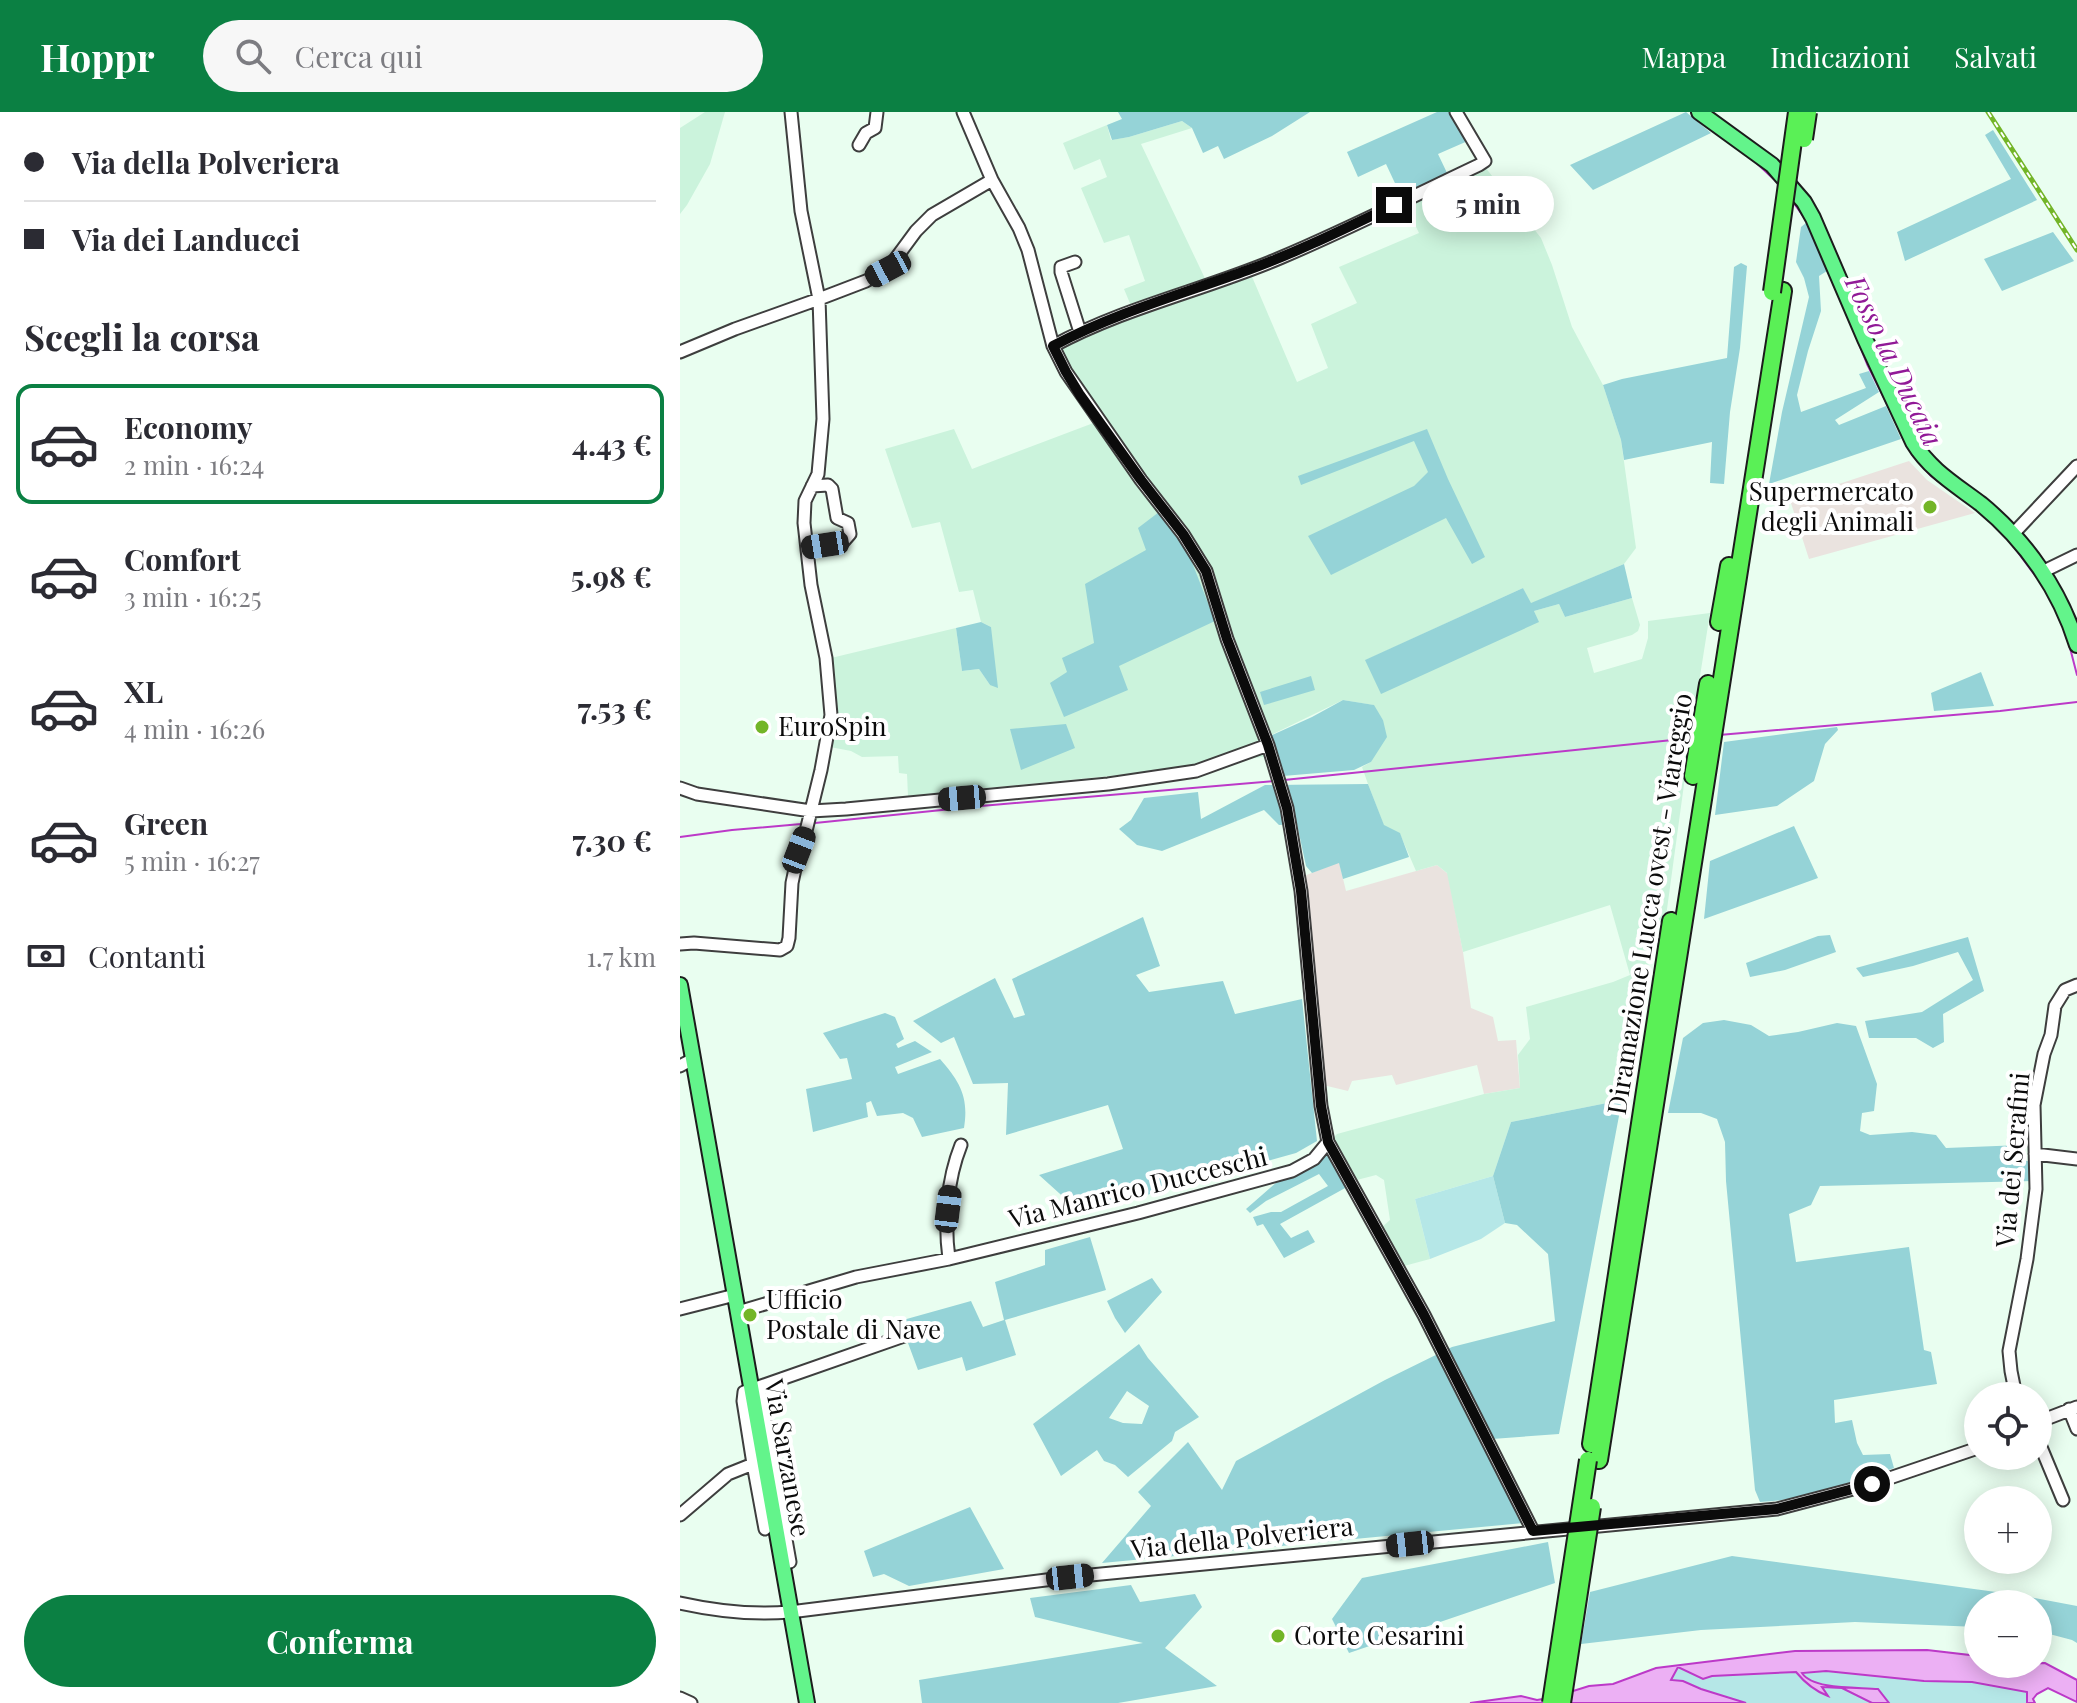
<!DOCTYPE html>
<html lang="it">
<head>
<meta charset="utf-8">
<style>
  :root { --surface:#fff; --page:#f7f7f7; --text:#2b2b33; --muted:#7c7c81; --line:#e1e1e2; --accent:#0b8043 }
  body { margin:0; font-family:"Playfair Display",serif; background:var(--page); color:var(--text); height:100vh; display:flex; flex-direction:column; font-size:30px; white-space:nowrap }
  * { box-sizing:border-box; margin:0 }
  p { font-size:26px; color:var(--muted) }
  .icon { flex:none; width:44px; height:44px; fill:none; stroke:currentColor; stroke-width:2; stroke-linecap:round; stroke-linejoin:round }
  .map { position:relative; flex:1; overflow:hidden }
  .side { display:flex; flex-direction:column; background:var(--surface); width:680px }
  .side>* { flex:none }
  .top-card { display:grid; align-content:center; height:176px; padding:0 24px; background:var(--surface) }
  .fabs { position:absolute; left:1284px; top:1270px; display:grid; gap:16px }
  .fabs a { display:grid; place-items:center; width:88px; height:88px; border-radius:50%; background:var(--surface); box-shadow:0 4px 20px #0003; font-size:40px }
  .end { position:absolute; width:36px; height:36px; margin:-18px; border:10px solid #0b0b0b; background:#fff; box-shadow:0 0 0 4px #fff }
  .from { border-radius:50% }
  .bubble { position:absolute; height:56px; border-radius:28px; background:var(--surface); box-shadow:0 4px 20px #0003; font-size:26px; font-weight:700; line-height:56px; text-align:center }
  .car { position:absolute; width:24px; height:48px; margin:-24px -12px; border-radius:10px; box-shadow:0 0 6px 2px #0007; background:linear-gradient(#222 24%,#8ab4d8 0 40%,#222 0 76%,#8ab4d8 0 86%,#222 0) }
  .top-card b { display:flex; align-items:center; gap:28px; height:76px; font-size:30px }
  .top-card b+b { border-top:2px solid var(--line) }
  .top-card i { width:20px; height:20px; background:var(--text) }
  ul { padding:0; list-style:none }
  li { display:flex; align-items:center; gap:24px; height:120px; margin:0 16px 12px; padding:0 8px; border:4px solid transparent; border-radius:16px }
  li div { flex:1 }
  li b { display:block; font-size:30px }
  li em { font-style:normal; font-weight:700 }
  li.active { border-color:var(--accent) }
  li>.icon { width:72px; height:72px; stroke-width:1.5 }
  h2 { padding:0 24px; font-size:36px; line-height:96px }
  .pay { display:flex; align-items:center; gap:20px; height:88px; padding:0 24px; font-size:30px }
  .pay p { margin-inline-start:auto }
  .button { display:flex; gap:16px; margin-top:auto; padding:16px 24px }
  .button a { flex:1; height:92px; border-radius:48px; background:var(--accent); color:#fff; font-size:32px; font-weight:700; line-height:92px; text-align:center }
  header { display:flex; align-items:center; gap:48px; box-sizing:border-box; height:112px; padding:0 40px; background:var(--accent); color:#fff }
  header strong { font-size:38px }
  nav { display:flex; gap:44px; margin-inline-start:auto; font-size:28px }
  .search { width:560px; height:72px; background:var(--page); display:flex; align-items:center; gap:20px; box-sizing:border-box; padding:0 28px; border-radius:44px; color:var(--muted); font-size:30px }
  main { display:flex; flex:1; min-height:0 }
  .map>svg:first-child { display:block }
  .industrial { fill:#eae3df }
  .farmland { fill:#cbf3dc }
  .green { fill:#b5e7e7 }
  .forest { fill:#95d3d7; fill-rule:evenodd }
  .water { fill:#ecb0f4; stroke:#bc39c8; stroke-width:2 }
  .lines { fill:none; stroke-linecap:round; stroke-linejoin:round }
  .stream { stroke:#bc39c8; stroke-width:2 }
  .minor-casing { stroke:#3e3e3e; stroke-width:15 }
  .major-casing { stroke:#1c1c1c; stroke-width:18 }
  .highway-casing { stroke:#1c1c1c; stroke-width:20 }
  .minor { stroke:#fff; stroke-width:11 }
  .major { stroke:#63f48b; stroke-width:14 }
  .highway { stroke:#5af056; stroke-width:16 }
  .rail-casing { stroke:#73b528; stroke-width:5 }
  .rail { stroke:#fff; stroke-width:2; stroke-dasharray:6; stroke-linecap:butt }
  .highway-bridge-casing { stroke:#1c1c1c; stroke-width:20; stroke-linecap:butt }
  .highway-bridge { stroke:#5af056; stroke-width:16 }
  .route { stroke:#0b0b0b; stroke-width:10 }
  .poi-dot { fill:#73b528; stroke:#fff; stroke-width:3 }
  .labels { text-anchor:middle; stroke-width:8; stroke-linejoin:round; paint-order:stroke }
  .poi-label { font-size:26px; fill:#0b0b0b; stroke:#fff; text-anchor:start }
  .street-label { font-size:26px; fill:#0b0b0b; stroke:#fff }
  .water-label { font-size:28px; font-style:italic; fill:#911997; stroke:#fff }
</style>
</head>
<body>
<header>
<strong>Hoppr</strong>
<div class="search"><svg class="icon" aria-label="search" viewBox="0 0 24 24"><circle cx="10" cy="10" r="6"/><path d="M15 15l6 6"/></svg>Cerca qui</div>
<nav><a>Mappa</a><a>Indicazioni</a><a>Salvati</a></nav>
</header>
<main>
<section class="side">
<div class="top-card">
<b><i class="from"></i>Via della Polveriera</b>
<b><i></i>Via dei Landucci</b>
</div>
<h2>Scegli la corsa</h2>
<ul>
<li class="active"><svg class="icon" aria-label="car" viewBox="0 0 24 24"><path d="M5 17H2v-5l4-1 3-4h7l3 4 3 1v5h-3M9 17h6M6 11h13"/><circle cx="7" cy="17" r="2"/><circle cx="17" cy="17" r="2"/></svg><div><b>Economy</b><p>2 min · 16:24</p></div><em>4.43 €</em></li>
<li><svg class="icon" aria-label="car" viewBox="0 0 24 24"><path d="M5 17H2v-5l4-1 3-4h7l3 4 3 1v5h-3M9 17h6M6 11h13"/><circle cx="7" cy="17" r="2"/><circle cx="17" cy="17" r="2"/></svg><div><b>Comfort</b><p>3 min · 16:25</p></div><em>5.98 €</em></li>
<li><svg class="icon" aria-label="car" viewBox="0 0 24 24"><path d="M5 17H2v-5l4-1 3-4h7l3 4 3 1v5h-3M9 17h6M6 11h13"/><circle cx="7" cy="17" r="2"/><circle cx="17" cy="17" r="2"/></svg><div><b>XL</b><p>4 min · 16:26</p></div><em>7.53 €</em></li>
<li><svg class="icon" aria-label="car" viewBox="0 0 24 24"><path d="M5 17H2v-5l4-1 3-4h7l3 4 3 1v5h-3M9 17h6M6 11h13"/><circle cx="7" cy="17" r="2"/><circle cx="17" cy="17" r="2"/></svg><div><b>Green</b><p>5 min · 16:27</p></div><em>7.30 €</em></li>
</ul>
<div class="pay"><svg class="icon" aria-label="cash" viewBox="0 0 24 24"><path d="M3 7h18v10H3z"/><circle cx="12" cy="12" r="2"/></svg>Contanti<p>1.7 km</p></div>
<div class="button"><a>Conferma</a></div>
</section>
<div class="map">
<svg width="1397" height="1591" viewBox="0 0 1397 1591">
  <rect width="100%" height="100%" fill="#e9fef0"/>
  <path class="industrial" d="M 1229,349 L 1247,368 L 1295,401 L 1129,447 L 1110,388 Z
    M 659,750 L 666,779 L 757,753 L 768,762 L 783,840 L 791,896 L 813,905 L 818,929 L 836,928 L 840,976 L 804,982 L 797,953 L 716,973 L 712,963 L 672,969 L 668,979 L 643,973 L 624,764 Z"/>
  <path class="farmland" d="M 25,0 L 45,0 L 30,52 L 7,93 L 0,102 L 0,16 Z
    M 502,9 L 512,16 L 461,32 L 530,177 L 570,160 L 617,270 L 648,256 L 631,212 L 677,191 L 659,155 L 739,121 L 721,84 L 805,55 L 861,126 L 872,153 L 892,215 L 923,273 L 941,328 L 956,436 L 944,452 L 850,492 L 843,476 L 686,548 L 701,581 L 858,509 L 854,499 L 879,492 L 885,505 L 952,486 L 960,513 L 958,519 L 952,523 L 907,536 L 914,561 L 962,547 L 968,526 L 968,509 L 1030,501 L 1011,621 L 985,812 L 976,813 L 942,988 L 831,1010 L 813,1064 L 735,1087 L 750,1147 L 724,1154 L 701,1116 L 710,1108 L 704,1068 L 696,1063 L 673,1069 L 653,1031 L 653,1026 L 657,1022 L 804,982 L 840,976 L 838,943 L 850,927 L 846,895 L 933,870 L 950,863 L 930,793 L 783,840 L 767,761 L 757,753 L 736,759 L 720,722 L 704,714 L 688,672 L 682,655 L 691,650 L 703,608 L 693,593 L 663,588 L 591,623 L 597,643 L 470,660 L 228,684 L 227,662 L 219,661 L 218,644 L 182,645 L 171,639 L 150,635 L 151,546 L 276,516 L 282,559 L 299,557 L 310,573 L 311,515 L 301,510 L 293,478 L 279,480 L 260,410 L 232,416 L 205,337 L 274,317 L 292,357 L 424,307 L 400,276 L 380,236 L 454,201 L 444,177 L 465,169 L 449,123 L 424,131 L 401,76 L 427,65 L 420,47 L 394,58 L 383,31 L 427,13 L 431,28 L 449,25 Z"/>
  <path class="green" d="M 813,1064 L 825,1111 L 801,1127 L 750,1147 L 735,1087 Z
    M 998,1555 L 1023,1567 L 1032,1564 L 1116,1560 C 1130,1579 1143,1571 1163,1577 C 1173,1579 1184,1585 1192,1591 L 1066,1591 L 1021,1577 L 1003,1569 L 991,1568 Z
    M 1146,1559 L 1244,1569 L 1292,1570 L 1347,1580 L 1347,1591 L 1209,1591 L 1198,1577 C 1178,1575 1132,1578 1122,1560 L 1131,1561 Z"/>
  <path class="forest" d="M 438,0 L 630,0 L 592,24 L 544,47 L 538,34 L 523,41 L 512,16 L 502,9 L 449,25 L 432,28 L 427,13 L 442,7 Z
    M 757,0 L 772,0 L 790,28 L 758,42 L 768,63 L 721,84 L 706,52 L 678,65 L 667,40 Z
    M 1006,0 L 1031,21 L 913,78 L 890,53 Z
    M 1313,18 L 1357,88 L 1225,149 L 1217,120 L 1331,67 L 1305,23 Z
    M 1126,111 L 1147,159 L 1139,164 L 1141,199 L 1128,239 L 1117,283 L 1121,300 L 1186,276 L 1179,262 L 1189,259 L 1199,280 L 1155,308 L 1159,313 L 1206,294 L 1221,327 L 1089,372 L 1102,300 L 1129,185 L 1124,166 L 1116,150 L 1121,115 Z
    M 1373,120 L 1394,149 L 1322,179 L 1304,147 Z
    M 1061,151 L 1067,154 L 1060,236 L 1050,300 L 1044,372 L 1030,371 L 1032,330 L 944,348 L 941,328 L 923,273 L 942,267 L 1047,246 L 1054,155 Z
    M 747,317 L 768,367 L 805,445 L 792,452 L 766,406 L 651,463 L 628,424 L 734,374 L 748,360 L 734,329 L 621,373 L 618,364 Z
    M 479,400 L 506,435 L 535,509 L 439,554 L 448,578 L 384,605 L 370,571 L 387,560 L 382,546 L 414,531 L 405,472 L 466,438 L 458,416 Z
    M 944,452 L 952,486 L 885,505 L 879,492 L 854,499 L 859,510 L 701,582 L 685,548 L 843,476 L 851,491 Z
    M 301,510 L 311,515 L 318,576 L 310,573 L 299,557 L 282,559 L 276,516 Z
    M 1301,560 L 1314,594 L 1254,599 L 1251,581 Z
    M 631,564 L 635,578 L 584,593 L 580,580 Z
    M 663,588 L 694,593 L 703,608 L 707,625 L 691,650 L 674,658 L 603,664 L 590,624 L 632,605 Z
    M 386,612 L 395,636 L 341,658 L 330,617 Z
    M 1157,615 L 1158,618 L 1145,632 L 1134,669 L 1097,694 L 1035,703 L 1044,630 Z
    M 688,672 L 704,713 L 720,721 L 729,745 L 663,767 L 659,751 L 632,761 L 626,754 L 617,712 L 599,713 L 584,698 L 482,739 L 457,733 L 439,717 L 451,708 L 464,686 L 518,680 L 521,707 L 585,673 Z
    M 1114,714 L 1138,766 L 1024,807 L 1030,749 Z
    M 463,805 L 480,854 L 456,863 L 469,880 L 543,869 L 555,902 L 622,887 L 637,1029 L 616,1041 L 463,1084 L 399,1099 L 359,1063 L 443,1037 L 428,993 L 326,1023 L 328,971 L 293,972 L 274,925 L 261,931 L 233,909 L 315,866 L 334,906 L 345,903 L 332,867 Z
    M 1150,823 L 1156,840 L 1105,858 L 1070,865 L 1066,851 L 1138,824 Z
    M 1288,825 L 1304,879 L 1263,902 L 1264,930 L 1253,936 L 1236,926 L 1189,926 L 1185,909 L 1242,900 L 1293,868 L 1278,840 L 1233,854 L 1183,865 L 1176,856 Z
    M 205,901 L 215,905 L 224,927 L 216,932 L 218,936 L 235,929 L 252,940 L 215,955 L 218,962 L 260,947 C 280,970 289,985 284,1016 L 242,1025 L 233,1006 L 223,1001 L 197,1004 L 191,989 L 186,991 L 188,1005 L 133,1020 L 126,977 L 172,967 L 167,946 L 160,947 L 143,921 Z
    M 1044,908 L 1071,913 L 1089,924 L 1118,920 L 1157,911 L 1176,914 L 1197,972 L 1194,999 L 1182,1001 L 1180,1019 L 1190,1023 L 1232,1020 L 1256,1023 L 1266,1036 L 1342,1033 L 1341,1048 L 1353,1050 L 1354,1069 L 1140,1074 L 1131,1093 L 1109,1102 L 1116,1150 L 1229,1135 L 1244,1238 L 1251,1240 L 1257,1272 L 1154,1288 L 1155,1311 L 1172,1308 L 1177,1331 L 1183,1343 L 1210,1342 L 1214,1356 C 1171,1371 1126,1388 1080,1390 L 1075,1378 L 1046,1069 L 1045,1030 L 1037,1007 L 1021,1001 L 988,1001 L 1003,926 L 1023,911 Z
    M 942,988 L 879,1322 L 812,1327 L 854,1410 L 422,1451 L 471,1394 L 458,1380 L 508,1330 L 542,1378 L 556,1349 L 705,1268 L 772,1235 L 875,1209 L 868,1142 L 837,1113 L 825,1111 L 813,1064 L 831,1010 Z
    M 648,1041 L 667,1075 L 600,1112 L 611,1126 L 628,1118 L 635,1130 L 604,1146 L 583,1112 L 577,1114 L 573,1105 L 591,1100 L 601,1100 L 648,1074 L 639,1062 L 586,1089 L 570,1101 L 566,1097 L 597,1070 Z
    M 410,1125 L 426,1178 L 325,1208 L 336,1243 L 286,1259 L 282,1245 L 238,1258 L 228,1231 L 232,1230 L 223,1208 L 291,1189 L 303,1215 L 324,1208 L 315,1170 L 365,1153 L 365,1138 Z
    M 472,1166 L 482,1180 L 445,1221 L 435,1206 L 427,1189 Z
    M 459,1232 L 468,1246 L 519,1305 L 495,1320 L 492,1329 L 448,1365 L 435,1353 L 424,1349 L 417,1338 L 381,1364 L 353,1312 ZM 447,1279 L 469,1294 L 462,1312 L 443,1311 L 429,1306 Z
    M 290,1395 L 324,1457 L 229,1474 L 204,1462 L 193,1465 L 184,1439 Z
    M 868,1430 L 875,1471 L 669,1541 L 652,1507 L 682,1466 Z
    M 1052,1444 L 1338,1483 L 1397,1494 L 1397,1531 L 1392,1528 L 1358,1519 L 1358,1492 L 1298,1492 L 1298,1515 L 1175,1510 L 1021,1518 L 901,1532 L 910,1480 Z
    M 451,1473 L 460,1490 L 515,1482 L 522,1495 L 485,1536 L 537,1574 L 438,1591 L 242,1591 L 239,1568 L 463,1531 L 355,1505 L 350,1486 Z"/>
  <path class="water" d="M 1247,1538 L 1298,1544 L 1298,1552 L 1365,1551 L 1397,1568 L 1397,1590 L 1368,1576 L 1357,1582 L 1353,1587 L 1355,1591 L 1347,1591 L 1347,1580 L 1292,1570 L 1244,1569 L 1146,1559 L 1122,1561 C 1133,1578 1178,1575 1198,1577 L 1209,1591 L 1192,1591 L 1162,1576 L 1142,1575 L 1148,1584 C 1135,1579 1125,1571 1116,1560 L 1032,1564 L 1023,1567 L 998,1555 L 991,1568 L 1003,1569 L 1021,1577 L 1066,1591 L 790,1591 L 841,1584 L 857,1588 L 874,1585 L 909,1574 L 933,1572 L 976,1556 L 1115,1539 Z"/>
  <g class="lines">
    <path class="stream" d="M 1072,47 L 1099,72
      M 1113,90 L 1128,111
      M 1165,197 L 1187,252 L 1233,344 L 1251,364 L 1303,402
      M 1325,423 L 1357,466
      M 1389,532 L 1397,563
      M 1039,623 L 1320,599 L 1397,590
      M 604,668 L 1012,626
      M 135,711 L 301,694 L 594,669
      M 0,725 L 52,718 L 121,712"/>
    <g class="minor-casing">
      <path id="minor" d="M 179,33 L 186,21 L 195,16 L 197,0
        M 312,68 L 339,116 L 348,138 L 373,234 L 386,260 L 461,368 L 503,422 L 526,459 L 547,527 L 588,633 L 607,696 L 621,779 L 641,994 L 648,1030 L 744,1203 L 853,1419
        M 395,150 L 381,155 L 381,160 L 400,220
        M 373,234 C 445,195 525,178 600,146 C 667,118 733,84 799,53 L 805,49 L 776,0
        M 0,240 L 55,217 L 139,187 L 186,169 L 208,157 L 236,119 L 252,103 L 312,68 L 283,0
        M 1333,422 L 1397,354
        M 127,436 L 163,430 L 170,422 L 168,411 L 157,406 L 152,377 L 148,373 L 132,374
        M 1362,460 L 1397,443
        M 0,676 L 17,682 L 131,699 L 166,697 L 428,672 L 516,659 L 588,633
        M 0,832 L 14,831 L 100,838 L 107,834 L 109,826 L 112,771 L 119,738 L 126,719 L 141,658 L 151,603 L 146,546 L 131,473 L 124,411 L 125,389 L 138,362 L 143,307 L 139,187 L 121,99 L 111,0
        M 0,954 L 13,947
        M 1355,1042 L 1397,1047
        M 269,1147 C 264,1110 267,1068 281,1033
        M 0,1197 L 55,1183
        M 58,1200 L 176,1165 L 269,1147 L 458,1101 L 612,1059 L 634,1047 L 648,1030
        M 79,1275 L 110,1450
        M 1336,1284 L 1331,1259 L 1329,1239 L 1347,1147 L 1356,1077 L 1354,993 L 1364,942 L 1371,923 L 1375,894 L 1385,878 L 1397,873
        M 1389,1297 L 1397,1317
        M 1358,1310 L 1397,1295
        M 1358,1328 L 1383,1388
        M 73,1352 L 85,1417
        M 0,1403 L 48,1362 L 73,1352 L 63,1289 L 64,1280 L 227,1223
        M 0,1491 C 36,1499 74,1503 110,1500 L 390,1465 L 1097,1397 L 1192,1372 L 1298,1336
        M 0,1586 L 11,1591"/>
    </g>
    <g class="major-casing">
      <path id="major" d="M 1019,0 L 1092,53 L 1124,90 L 1133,106 L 1185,227 L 1233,330 C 1250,358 1276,373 1301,392 C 1346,429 1380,478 1397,533
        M 0,873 L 127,1591"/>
    </g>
    <g class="highway-casing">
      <path id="highway" d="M 1039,510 L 1049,454
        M 1013,664 L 1028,572
        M 911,1332 L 991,809
        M 919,1348 C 980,958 1040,568 1103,179"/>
    </g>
    <use href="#minor" class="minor"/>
    <use href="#major" class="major"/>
    <use href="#highway" class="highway"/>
    <g class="rail-casing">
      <path id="rail" d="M 1308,0 L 1397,138"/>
    </g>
    <use href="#rail" class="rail"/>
    <g class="highway-bridge-casing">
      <path id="highway-bridge" d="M 1124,27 L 1128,0
        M 1092,180 L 1117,0
        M 871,1591 L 908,1348
        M 882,1591 L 912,1395"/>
    </g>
    <use href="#highway-bridge" class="highway-bridge"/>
  </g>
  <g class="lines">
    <path class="route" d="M 714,93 C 666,116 618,140 568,158 C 502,182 435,201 373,234 L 386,260 L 400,283 L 461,368 L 503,422 L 526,459 L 547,527 L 588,633 L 607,696 L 621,779 L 641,994 L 648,1030 L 744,1203 L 853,1419 L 1097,1397 L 1192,1372"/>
  </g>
  <g class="poi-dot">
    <circle cx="1250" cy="395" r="8"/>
    <circle cx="82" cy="615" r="8"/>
    <circle cx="70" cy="1203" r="8"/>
    <circle cx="598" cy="1524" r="8"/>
  </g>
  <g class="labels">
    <g class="poi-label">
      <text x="1234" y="389" text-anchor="end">Supermercato<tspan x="1234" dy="30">degli Animali</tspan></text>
      <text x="98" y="624">EuroSpin</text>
      <text x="86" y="1197">Ufficio<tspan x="86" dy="30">Postale di Nave</tspan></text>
      <text x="614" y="1533">Corte Cesarini</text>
    </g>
    <g class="street-label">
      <text transform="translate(970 792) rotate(-81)" y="9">Diramazione Lucca ovest - Viareggio</text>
      <text transform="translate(1333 1048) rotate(-85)" y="9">Via dei Serafini</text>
      <text transform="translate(458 1076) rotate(-14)" y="9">Via Manrico Ducceschi</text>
      <text transform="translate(107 1346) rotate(80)" y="9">Via Sarzanese</text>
      <text transform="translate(562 1426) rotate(-6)" y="9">Via della Polveriera</text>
    </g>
    <g class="water-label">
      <text transform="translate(1214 249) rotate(64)" y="10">Fosso la Ducaia</text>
    </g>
  </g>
</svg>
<div class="fabs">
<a><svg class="icon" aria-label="locate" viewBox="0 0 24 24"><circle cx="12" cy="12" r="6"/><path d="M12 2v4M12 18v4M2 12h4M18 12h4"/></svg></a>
<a>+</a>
<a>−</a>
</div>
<i class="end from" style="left:1192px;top:1372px"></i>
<i class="end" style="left:714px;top:93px"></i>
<div class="bubble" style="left:742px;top:64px;width:132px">5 min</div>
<i class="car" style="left:208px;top:157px;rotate:242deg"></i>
<i class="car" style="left:145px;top:433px;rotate:261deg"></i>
<i class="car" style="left:282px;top:686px;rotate:265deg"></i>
<i class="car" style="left:119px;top:738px;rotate:21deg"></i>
<i class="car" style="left:268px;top:1097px;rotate:7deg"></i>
<i class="car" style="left:730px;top:1432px;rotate:264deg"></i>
<i class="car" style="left:390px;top:1465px;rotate:84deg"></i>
</div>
</main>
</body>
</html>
